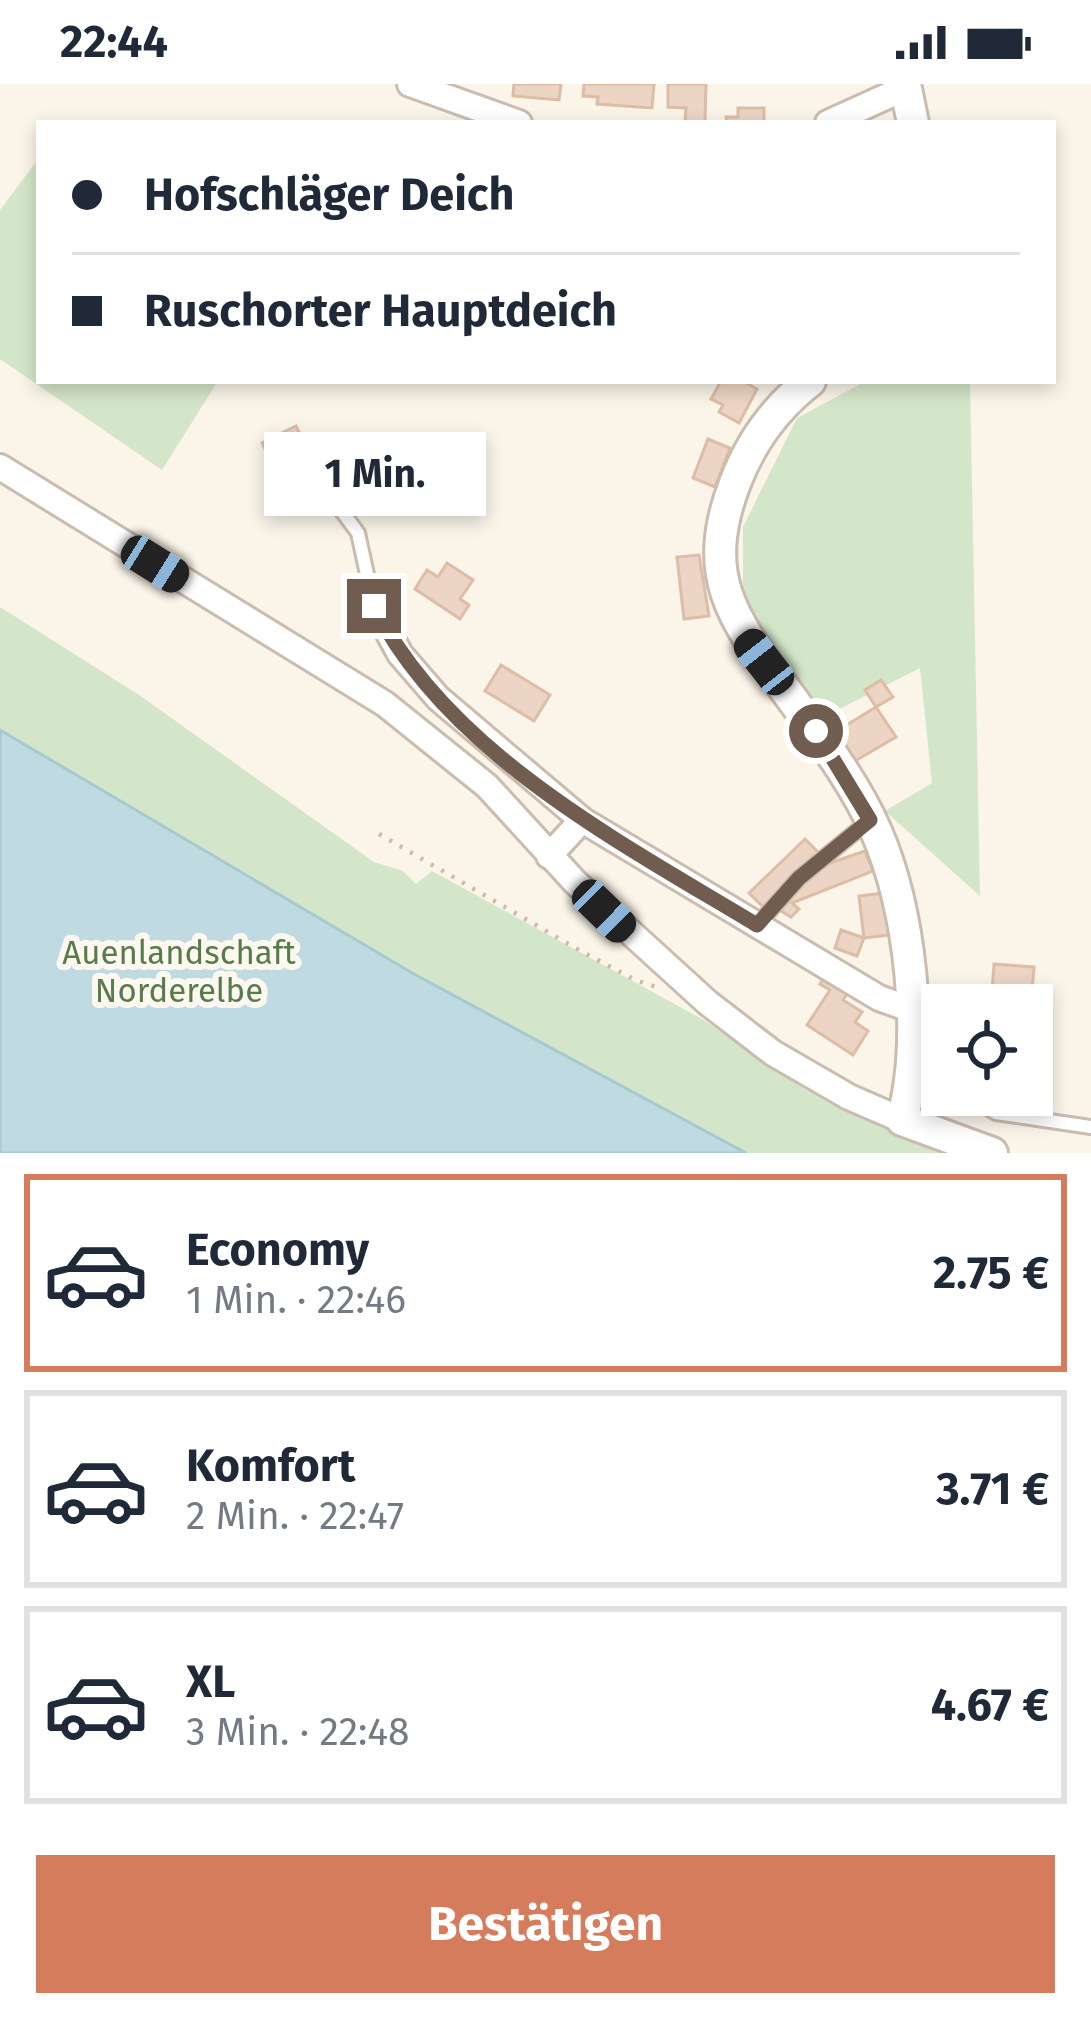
<!DOCTYPE html>
<html lang="de">
<head>
<meta charset="utf-8">
<style>
  :root { --surface:#fff; --page:#f2f2f3; --text:#1f2937; --muted:#747a83; --line:#e0e1e3; --accent:#d57c5d }
  body { margin:0; font-family:"Fira Sans",sans-serif; background:var(--page); color:var(--text); height:100vh; display:flex; flex-direction:column; font-size:45px; white-space:nowrap }
  * { box-sizing:border-box; margin:0 }
  p { font-size:39px; color:var(--muted) }
  .icon { flex:none; width:66px; height:66px; fill:none; stroke:currentColor; stroke-width:2; stroke-linecap:round; stroke-linejoin:round }
  .map { position:relative; height:1069px; overflow:hidden }
  .drawer { display:flex; flex-direction:column; background:var(--surface); flex:1 }
  .drawer>* { flex:none }
  .guide { position:absolute; left:36px; top:36px; width:1020px; height:264px; border-radius:0px; box-shadow:0 6px 18px #0003; display:grid; align-content:center; height:264px; padding:0 36px; background:var(--surface) }
  .controls { position:absolute; left:921px; top:900px; display:grid; gap:24px }
  .controls a { display:grid; place-items:center; width:132px; height:132px; border-radius:0px; background:var(--surface); box-shadow:0 6px 18px #0003; font-size:60px }
  .end { position:absolute; width:54px; height:54px; margin:-27px; border:15px solid #715d50; background:#fff; box-shadow:0 0 0 6px #fff }
  .from { border-radius:50% }
  .bubble { position:absolute; height:84px; border-radius:0px; background:var(--surface); box-shadow:0 6px 18px #0003; font-size:39px; font-weight:700; line-height:84px; text-align:center }
  .car { position:absolute; width:36px; height:72px; margin:-36px -18px; border-radius:15px; box-shadow:0 0 9px 3px #0007; background:linear-gradient(#222 24%,#8ab4d8 0 40%,#222 0 76%,#8ab4d8 0 86%,#222 0) }
  .guide b { display:flex; align-items:center; gap:42px; height:114px; font-size:45px }
  .guide b+b { border-top:3px solid var(--line) }
  .guide i { width:30px; height:30px; background:var(--text) }
  ul { padding:21px 0 0; list-style:none }
  li { display:flex; align-items:center; gap:36px; height:198px; margin:0 24px 18px; padding:0 12px; border:6px solid var(--line); border-radius:0px }
  li div { flex:1 }
  li b { display:block; font-size:45px }
  li em { font-style:normal; font-weight:700 }
  li.selected { border-color:var(--accent) }
  li>.icon { width:108px; height:108px; stroke-width:1.5 }
  .action { display:flex; gap:24px; margin-top:auto; padding:24px 36px }
  .action a { flex:1; height:138px; border-radius:0px; background:var(--accent); color:#fff; font-size:48px; font-weight:700; line-height:138px; text-align:center }
  .status { display:flex; justify-content:space-between; align-items:center; height:84px; padding:0 60px; background:var(--surface); direction:ltr }
  .status svg { height:33px; fill:currentColor }
  .map>svg:first-child { display:block }
  .green { fill:#d4e6c9 }
  .water { fill:#bfdbe1; stroke:#a7cad2; stroke-width:3 }
  .building { fill:#ecd5c4; stroke:#ddbda6; stroke-width:3 }
  .lines { fill:none; stroke-linecap:round; stroke-linejoin:round }
  .service-casing { stroke:#cbbcb0; stroke-width:18 }
  .minor-casing { stroke:#cbbcb0; stroke-width:30 }
  .tertiary-casing { stroke:#cbbcb0; stroke-width:36 }
  .path { stroke:#d1b9a7; stroke-width:4.5; stroke-dasharray:3 9; stroke-linecap:butt }
  .service { stroke:#fff; stroke-width:12 }
  .minor { stroke:#fff; stroke-width:24 }
  .tertiary { stroke:#fff; stroke-width:30 }
  .route { stroke:#715d50; stroke-width:15 }
  .labels { text-anchor:middle; stroke-width:12; stroke-linejoin:round; paint-order:stroke }
  .park-label { font-size:33px; fill:#587b4c; stroke:#fdf8ef }
</style>
</head>
<body>
<div class="status"><b>22:44</b><svg viewBox="0 0 49 12"><path d="M0 12V9h3v3zM5 12V6h3v6zM10 12V3h3v9zM15 12V0h3v12zM26 1h20v11H26zM47 4h2v5h-2z"/></svg></div>
<div class="map">
<svg width="1091" height="1069" viewBox="0 0 1091 1069">
  <rect width="100%" height="100%" fill="#faf4e9"/>
  <path class="green" d="M 39,74 L 39,297 L 218,297 L 162,386 L 0,275 L 0,126 Z
    M 866,297 L 970,297 L 980,812 L 885,727 L 932,699 L 920,584 L 820,635 L 743,526 L 743,443 L 797,334 Z
    M 0,523 L 139,611 L 374,778 L 403,787 L 416,800 L 432,787 L 702,935 L 806,1006 L 943,1069 L 0,1069 Z"/>
  <path class="water" d="M 0,646 L 414,890 L 746,1069 L 0,1069 Z"/>
  <path class="building" d="M 514,0 L 561,0 L 559,16 L 513,12 Z
    M 584,0 L 654,0 L 652,24 L 597,20 L 598,13 L 583,12 Z
    M 668,0 L 706,0 L 705,39 L 685,39 L 686,24 L 668,23 Z
    M 738,24 L 764,24 L 764,39 L 727,39 L 726,33 L 738,33 Z
    M 721,297 L 743,297 L 757,305 L 739,339 L 719,328 L 723,321 L 711,315 Z
    M 296,342 L 310,370 L 318,367 L 333,395 L 291,417 L 262,359 Z
    M 708,355 L 730,364 L 715,403 L 693,394 Z
    M 699,471 L 709,532 L 684,535 L 677,473 Z
    M 447,479 L 473,496 L 460,515 L 469,521 L 460,535 L 415,505 L 427,486 L 438,493 Z
    M 501,581 L 550,611 L 534,637 L 485,607 Z
    M 881,596 L 893,613 L 876,623 L 865,606 Z
    M 876,623 L 896,653 L 855,677 L 837,647 Z
    M 805,755 L 819,769 L 763,823 L 749,809 Z
    M 865,767 L 873,787 L 792,819 L 799,825 L 791,833 L 778,825 L 788,809 L 821,782 Z
    M 884,809 L 889,851 L 864,854 L 859,812 Z
    M 841,846 L 864,854 L 857,872 L 835,864 Z
    M 994,880 L 1034,883 L 1031,921 L 991,921 Z
    M 825,892 L 849,907 L 843,916 L 862,928 L 855,938 L 868,947 L 853,971 L 807,941 L 830,906 L 820,900 Z"/>
  <g class="lines">
    <g class="service-casing">
      <path id="service" d="M 341,426 L 358,449 L 374,522
        M 758,840 L 799,794 L 870,736
        M 912,977 L 931,981 L 942,989
        M 965,1011 L 996,1029 L 1091,1043"/>
    </g>
    <g class="minor-casing">
      <path id="minor" d="M 410,0 L 519,39
        M 828,39 L 905,4
        M 0,383 L 385,620 L 487,702 L 575,798 L 708,919 L 773,969 L 849,1013 L 902,1036
        M 374,522 L 400,570 L 438,614 L 582,736
        M 549,772 L 582,736 L 879,914 L 910,925"/>
    </g>
    <g class="tertiary-casing">
      <path id="tertiary" d="M 905,0 L 913,39
        M 810,297 C 775,324 751,357 735,399 C 699,493 733,535 787,608 C 819,652 854,697 876,747 C 910,825 925,954 902,1036 L 992,1069"/>
    </g>
    <path class="path" d="M 379,750 L 579,866 L 635,896 L 656,903"/>
    <use href="#service" class="service"/>
    <use href="#minor" class="minor"/>
    <use href="#tertiary" class="tertiary"/>
  </g>
  <g class="lines">
    <path class="route" d="M 374,522 C 446,668 623,760 757,841 L 799,794 L 870,736 L 816,647"/>
  </g>
  <g class="labels">
    <g class="park-label">
      <text x="179" y="880">Auenlandschaft<tspan x="179" dy="38">Norderelbe</tspan></text>
    </g>
  </g>
</svg>
<div class="controls">
<a><svg class="icon" aria-label="locate" viewBox="0 0 24 24"><circle cx="12" cy="12" r="6"/><path d="M12 2v4M12 18v4M2 12h4M18 12h4"/></svg></a>
</div>
<i class="end from" style="left:816px;top:647px"></i>
<i class="end" style="left:374px;top:522px"></i>
<div class="bubble" style="left:264px;top:348px;width:222px">1 Min.</div>
<i class="car" style="left:155px;top:480px;rotate:122deg"></i>
<i class="car" style="left:764px;top:578px;rotate:322deg"></i>
<i class="car" style="left:604px;top:827px;rotate:134deg"></i>
<div class="guide">
<b><i class="from"></i>Hofschläger Deich</b>
<b><i></i>Ruschorter Hauptdeich</b>
</div>
</div>
<section class="drawer">
<ul>
<li class="selected"><svg class="icon" aria-label="car" viewBox="0 0 24 24"><path d="M5 17H2v-5l4-1 3-4h7l3 4 3 1v5h-3M9 17h6M6 11h13"/><circle cx="7" cy="17" r="2"/><circle cx="17" cy="17" r="2"/></svg><div><b>Economy</b><p>1 Min. · 22:46</p></div><em>2.75 €</em></li>
<li><svg class="icon" aria-label="car" viewBox="0 0 24 24"><path d="M5 17H2v-5l4-1 3-4h7l3 4 3 1v5h-3M9 17h6M6 11h13"/><circle cx="7" cy="17" r="2"/><circle cx="17" cy="17" r="2"/></svg><div><b>Komfort</b><p>2 Min. · 22:47</p></div><em>3.71 €</em></li>
<li><svg class="icon" aria-label="car" viewBox="0 0 24 24"><path d="M5 17H2v-5l4-1 3-4h7l3 4 3 1v5h-3M9 17h6M6 11h13"/><circle cx="7" cy="17" r="2"/><circle cx="17" cy="17" r="2"/></svg><div><b>XL</b><p>3 Min. · 22:48</p></div><em>4.67 €</em></li>
</ul>
<div class="action"><a>Bestätigen</a></div>
</section>
</body>
</html>
